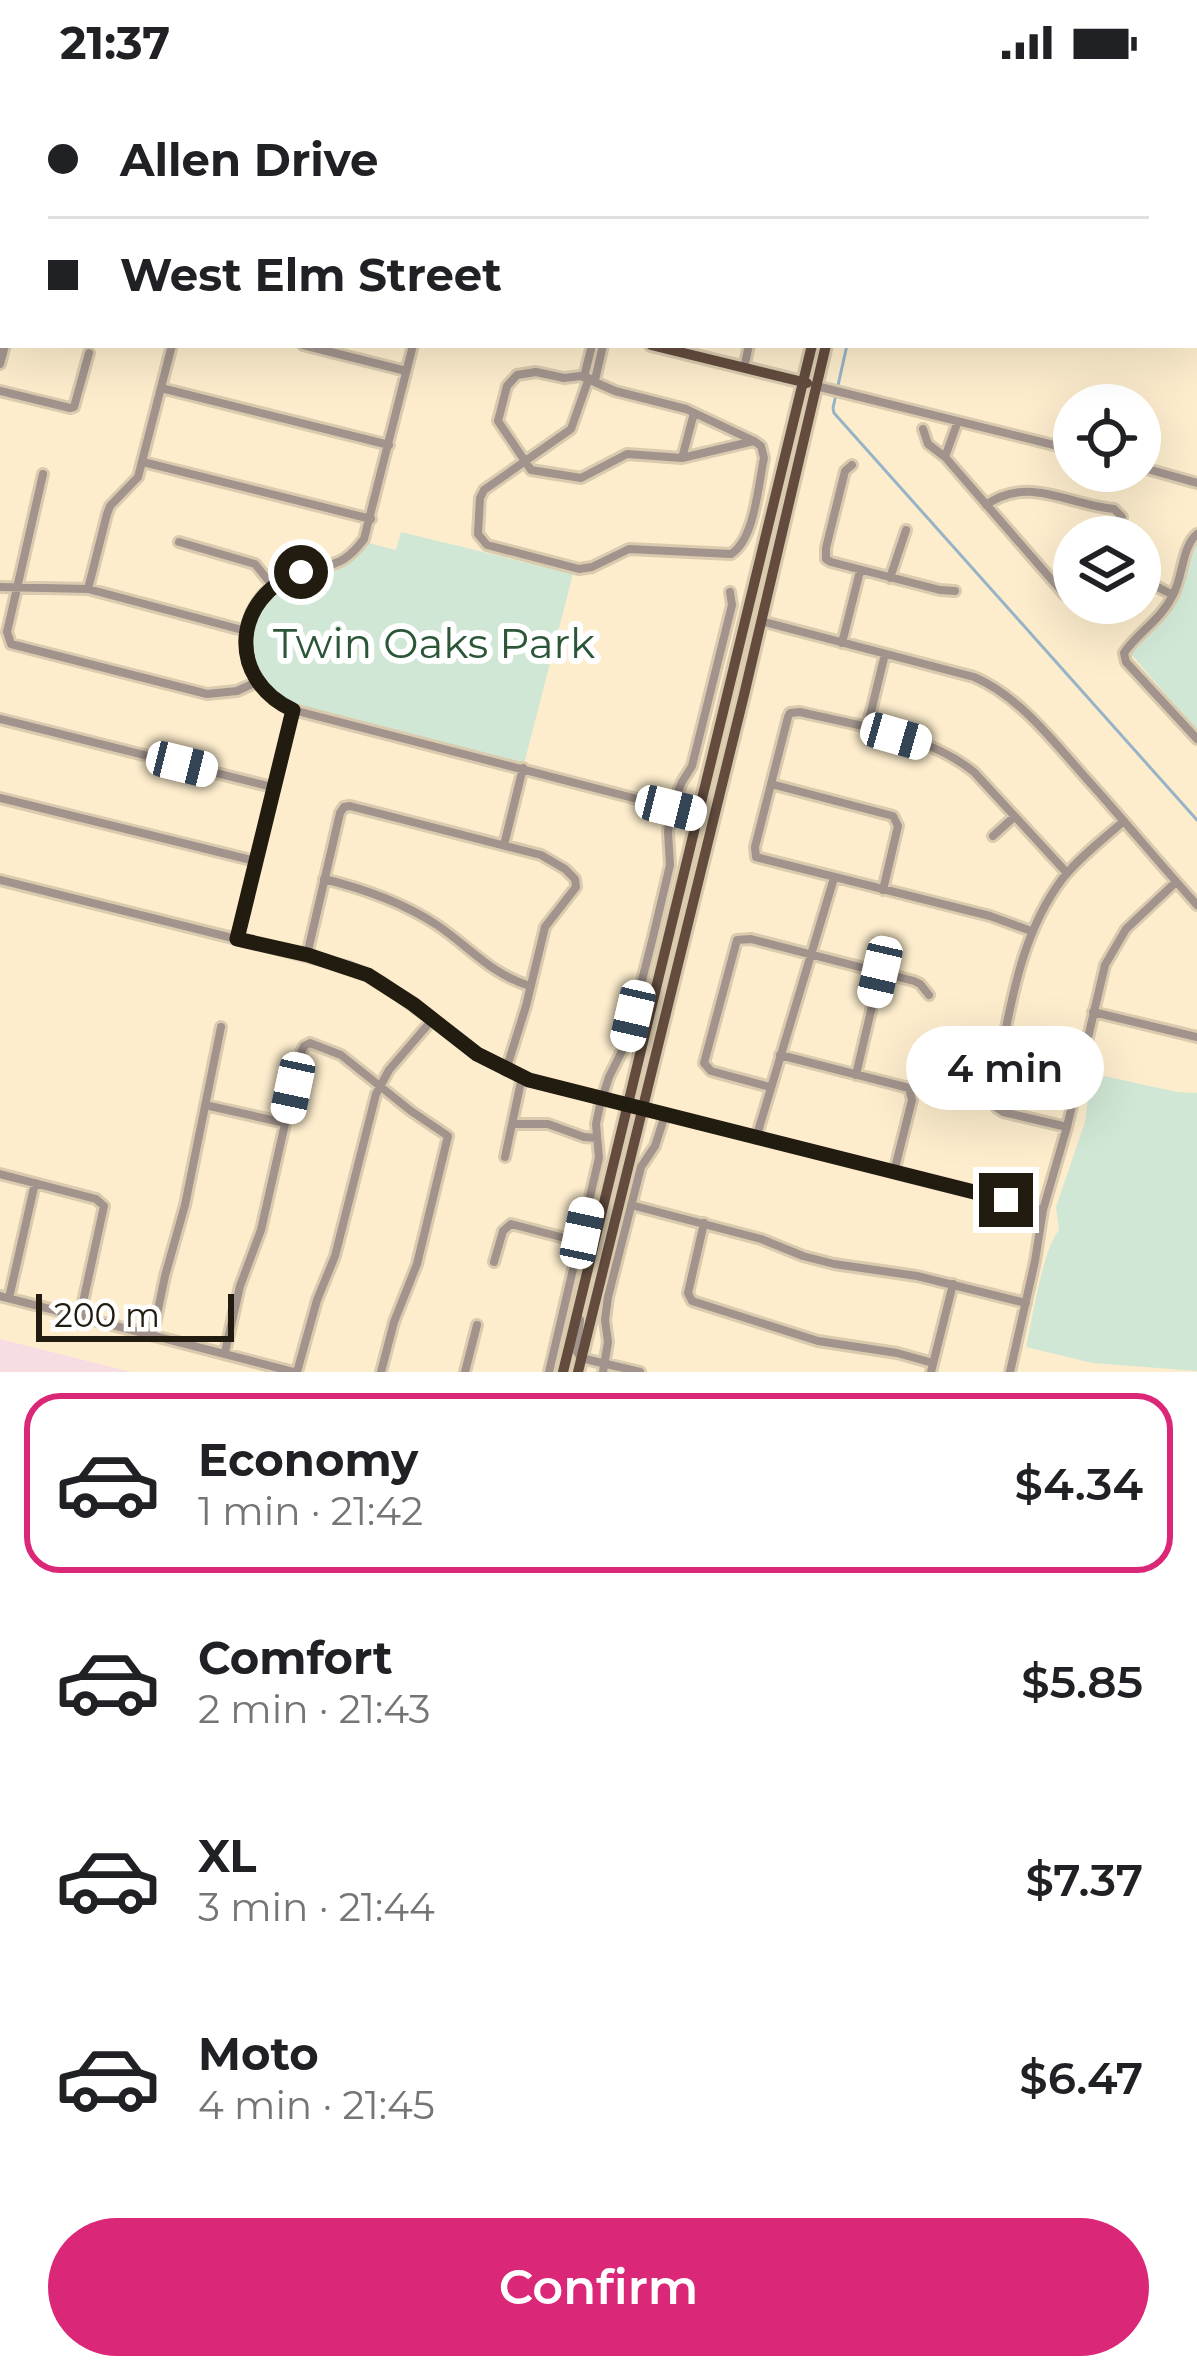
<!DOCTYPE html>
<html lang="en">
<head>
<meta charset="utf-8">
<style>
  :root { --surface:#fff; --page:#f6f6f6; --text:#202124; --muted:#757577; --line:#e0e0e0; --accent:#db2777 }
  body { margin:0; font-family:Montserrat,sans-serif; background:var(--page); color:var(--text); height:100vh; display:flex; flex-direction:column; font-size:45px; white-space:nowrap }
  * { box-sizing:border-box; margin:0 }
  p { font-size:39px; color:var(--muted) }
  .icon { flex:none; width:66px; height:66px; fill:none; stroke:currentColor; stroke-width:2; stroke-linecap:round; stroke-linejoin:round }
  .map { position:relative; height:1288px; overflow:hidden }
  .side { display:flex; flex-direction:column; background:var(--surface); flex:1 }
  .side>* { flex:none }
  .top-card { position:absolute; left:0px; top:0px; width:1197px; height:264px; box-shadow:0 12px 48px #0002; display:grid; align-content:center; height:264px; padding:0 48px; background:var(--surface) }
  .buttons { position:absolute; left:1053px; top:300px; display:grid; gap:24px }
  .buttons a { display:grid; place-items:center; width:108px; height:108px; border-radius:50%; background:var(--surface); box-shadow:0 12px 48px #0002; font-size:60px }
  .scale { position:absolute; left:36px; bottom:30px; width:198px; box-sizing:border-box; padding-left:12px; border:6px solid #211b10; border-top:0; font-size:33px; line-height:42px; white-space:nowrap; color:#211b10; -webkit-text-stroke:9px #fff; paint-order:stroke }
  .end { position:absolute; width:54px; height:54px; margin:-27px; border:15px solid #211b10; background:#fff; box-shadow:0 0 0 6px #fff }
  .from { border-radius:50% }
  .bubble { position:absolute; height:84px; border-radius:42px; background:var(--surface); box-shadow:0 12px 48px #0002; font-size:39px; font-weight:600; line-height:84px; text-align:center }
  .car { position:absolute; width:36px; height:72px; margin:-36px -18px; border-radius:15px; box-shadow:0 0 9px 3px #0007; background:linear-gradient(#fff 24%,#345 0 40%,#fff 0 76%,#345 0 86%,#fff 0) }
  .top-card b { display:flex; align-items:center; gap:42px; height:114px; font-size:45px }
  .top-card b+b { border-top:3px solid var(--line) }
  .top-card i { width:30px; height:30px; background:var(--text) }
  ul { padding:21px 0 0; list-style:none }
  li { display:flex; align-items:center; gap:36px; height:180px; margin:0 24px 18px; padding:0 24px; border:6px solid transparent; border-radius:36px }
  li div { flex:1 }
  li b { display:block; font-size:45px }
  li em { font-style:normal; font-weight:600 }
  li.selected { border-color:var(--accent) }
  li>.icon { width:108px; height:108px; stroke-width:1.5 }
  .cta { display:flex; gap:24px; margin-top:auto; padding:24px 48px }
  .cta a { flex:1; height:138px; border-radius:72px; background:var(--accent); color:#fff; font-size:48px; font-weight:600; line-height:138px; text-align:center }
  .status { display:flex; justify-content:space-between; align-items:center; height:84px; padding:0 60px; background:var(--surface); direction:ltr }
  .status svg { height:33px; fill:currentColor }
  .map>svg:first-child { display:block }
  .industrial { fill:#f7dde2 }
  .green { fill:#d1e7d5 }
  .lines { fill:none; stroke-linecap:round; stroke-linejoin:round }
  .stream { stroke:#97b3c7; stroke-width:3 }
  .minor-casing { stroke:#dacbaf; stroke-width:14 }
  .major-casing { stroke:#dacbaf; stroke-width:16 }
  .minor { stroke:#a2948d; stroke-width:8 }
  .major { stroke:#634c3e; stroke-width:10 }
  .route { stroke:#211b10; stroke-width:15 }
  .labels { text-anchor:middle; stroke-width:12; stroke-linejoin:round; paint-order:stroke }
  .park-label { font-size:42px; fill:#2b5637; stroke:#fff }
</style>
</head>
<body>
<div class="status"><b>21:37</b><svg viewBox="0 0 49 12"><path d="M0 12V9h3v3zM5 12V6h3v6zM10 12V3h3v9zM15 12V0h3v12zM26 1h20v11H26zM47 4h2v5h-2z"/></svg></div>
<div class="map">
<svg width="1197" height="1288" viewBox="0 0 1197 1288">
  <rect width="100%" height="100%" fill="#fdedcd"/>
  <path class="industrial" d="M 0,1255 L 131,1288 L 0,1288 Z"/>
  <path class="green" d="M 401,448 L 573,490 L 523,684 L 293,626 L 249,579 L 255,521 L 287,493 L 335,486 L 369,459 L 396,466 Z
    M 1197,458 L 1197,647 L 1131,570 L 1162,537 L 1175,519 Z
    M 1091,989 L 1177,1008 L 1197,1009 L 1197,1287 L 1092,1279 L 1026,1263 C 1032,1236 1043,1164 1059,1146 L 1056,1123 L 1085,1038 Z"/>
  <g class="lines">
    <path class="stream" d="M 773,0 L 785,3
      M 847,261 L 833,324 L 834,329 L 1197,736"/>
    <g class="minor-casing">
      <path id="minor" d="M 40,0 L 41,3
        M 534,0 L 540,3
        M 112,3 L 112,0
        M 195,3 L 196,0
        M 279,3 L 280,0
        M 359,3 L 359,0
        M 441,3 L 442,0
        M 525,3 L 526,0
        M 0,179 L 3,180
        M 303,261 L 406,287
        M 413,261 L 364,455 C 358,463 352,470 344,475 C 330,484 314,484 299,489 C 263,499 240,532 247,569 C 252,597 268,614 293,626 L 699,731
        M 0,280 L 5,261
        M 744,284 L 749,261
        M 584,293 L 592,261
        M 589,294 L 571,345 L 484,406 L 480,414 L 478,450 L 487,461 L 579,485 L 592,483 L 629,465 L 731,470 C 755,455 758,401 764,374 L 761,362 L 754,357 L 686,325 L 615,307 L 581,292 L 564,294 L 536,288 L 517,291 L 507,302 L 498,337 L 531,386 L 581,394 L 627,370 L 682,374 L 754,357
        M 595,296 L 603,261
        M 816,302 L 1074,366
        M 161,304 L 389,361
        M 0,307 L 70,324 L 74,323 L 89,269
        M 923,345 L 928,360 L 945,373 L 1064,510 L 1074,516
        M 945,373 L 958,337
        M 682,374 L 694,329
        M 143,378 L 371,435
        M 852,381 L 845,387 L 826,464 L 826,475 L 831,478 L 940,506 L 955,507
        M 1140,383 L 1197,399
        M 43,390 L 7,548 L 11,560 L 207,610 L 237,607 L 257,598
        M 986,421 C 1028,391 1068,421 1114,425 L 1122,433 L 1118,453
        M 1197,450 C 1182,462 1183,493 1173,511 C 1161,536 1138,548 1124,569 L 1126,578 L 1197,655
        M 179,458 L 255,480 L 272,501
        M 890,494 L 906,446
        M 1140,494 L 1173,511
        M 0,503 L 88,505 L 246,547
        M 88,505 L 107,430 L 110,422 L 138,393 L 172,261
        M 761,537 L 974,593 C 1019,612 1053,657 1085,693 C 1123,735 1159,779 1197,821
        M 842,559 L 860,487
        M 0,635 L 272,703
        M 867,644 L 885,570
        M 771,700 L 893,732 L 898,742 L 883,806
        M 0,714 L 255,777
        M 993,752 L 1014,733
        M 504,761 L 523,684
        M 324,795 C 365,805 402,818 437,841 C 471,864 489,889 530,902
        M 0,796 L 349,883 L 383,899 L 477,970 L 529,996 L 1043,1126
        M 1031,847 L 990,832 L 756,773 L 755,763 L 788,633 L 790,629 L 800,628 C 858,642 927,650 974,688 L 1067,789
        M 237,855 L 293,626
        M 307,871 L 340,729 L 344,723 L 350,722 L 541,771 L 565,785 L 575,795 L 576,803 L 545,843 L 526,922 L 506,986
        M 1093,928 L 1197,953
        M 780,971 L 909,1004 L 912,1016 L 894,1088
        M 856,991 L 880,888
        M 770,1003 L 711,987 L 704,979 L 737,856 L 751,855 L 914,897 L 920,900 L 929,911
        M 205,1021 L 285,1039
        M 512,1040 L 522,993
        M 1067,1043 L 1003,1028 L 997,1024 L 992,1013 C 1009,938 1015,857 1063,794 C 1080,773 1103,755 1124,737
        M 756,1054 L 834,794
        M 505,1073 L 512,1040 L 548,1040 L 584,1053 L 597,1054
        M 0,1090 L 96,1115 L 104,1122 L 80,1232
        M 631,1121 L 761,1155 L 803,1172 L 834,1180 L 917,1192 L 1026,1219
        M 704,1139 L 688,1209 L 692,1217 L 818,1257 L 897,1269 L 933,1279
        M 494,1178 L 503,1147 L 511,1140 L 580,1158
        M 0,1212 L 294,1288
        M 9,1214 L 35,1099
        M 580,1236 L 577,1268 L 581,1274 L 640,1288
        M 153,1250 L 165,1192 L 185,1121 L 221,943
        M 225,1268 L 240,1202 L 261,1146 L 301,969 L 304,962 L 310,959 L 341,971 L 411,1027 L 448,1052 L 417,1180 L 394,1238 L 381,1288
        M 297,1288 L 317,1216 L 335,1172 L 376,1010 L 389,986 L 432,936
        M 465,1288 L 477,1241
        M 549,1288 L 599,1074 L 596,1040 L 600,1021 L 609,993 L 626,959 L 653,853 L 670,781 L 668,748 L 671,724 L 682,698 L 692,682 L 732,521 L 730,508
        M 603,1288 L 608,1258 L 605,1236 L 608,1213 L 641,1083 L 655,1062 L 665,1031
        M 931,1288 L 953,1200
        M 1010,1288 L 1035,1177 L 1043,1126 L 1067,1043 L 1105,881 L 1126,845 L 1176,798"/>
    </g>
    <g class="major-casing">
      <path id="major" d="M 873,3 L 874,0
        M 888,3 L 889,0
        M 0,95 L 3,96
        M 651,261 L 807,299
        M 563,1288 L 812,261
        M 578,1288 L 744,611 L 826,261"/>
    </g>
    <use href="#minor" class="minor"/>
    <use href="#major" class="major"/>
  </g>
  <g class="lines">
    <path class="route" d="M 301,488 C 232,512 226,595 293,626 L 237,855 L 308,871 L 368,891 L 413,920 L 477,970 L 529,996 L 1006,1116"/>
  </g>
  <g class="labels">
    <g class="park-label">
      <text x="434" y="574">Twin Oaks Park</text>
    </g>
  </g>
</svg>
<div class="buttons">
<a><svg class="icon" aria-label="locate" viewBox="0 0 24 24"><circle cx="12" cy="12" r="6"/><path d="M12 2v4M12 18v4M2 12h4M18 12h4"/></svg></a>
<a><svg class="icon" aria-label="layers" viewBox="0 0 24 24"><path d="M12 4l9 5-9 5-9-5zM3 14l9 5 9-5"/></svg></a>
</div>
<div class="scale">200 m</div>
<i class="end from" style="left:301px;top:488px"></i>
<i class="end" style="left:1006px;top:1116px"></i>
<div class="bubble" style="left:906px;top:942px;width:198px">4 min</div>
<i class="car" style="left:896px;top:652px;rotate:106deg"></i>
<i class="car" style="left:182px;top:680px;rotate:104deg"></i>
<i class="car" style="left:671px;top:724px;rotate:104deg"></i>
<i class="car" style="left:880px;top:888px;rotate:193deg"></i>
<i class="car" style="left:633px;top:932px;rotate:193deg"></i>
<i class="car" style="left:293px;top:1004px;rotate:192deg"></i>
<i class="car" style="left:582px;top:1149px;rotate:12deg"></i>
<div class="top-card">
<b><i class="from"></i>Allen Drive</b>
<b><i></i>West Elm Street</b>
</div>
</div>
<section class="side">
<ul>
<li class="selected"><svg class="icon" aria-label="car" viewBox="0 0 24 24"><path d="M5 17H2v-5l4-1 3-4h7l3 4 3 1v5h-3M9 17h6M6 11h13"/><circle cx="7" cy="17" r="2"/><circle cx="17" cy="17" r="2"/></svg><div><b>Economy</b><p>1 min · 21:42</p></div><em>$4.34</em></li>
<li><svg class="icon" aria-label="car" viewBox="0 0 24 24"><path d="M5 17H2v-5l4-1 3-4h7l3 4 3 1v5h-3M9 17h6M6 11h13"/><circle cx="7" cy="17" r="2"/><circle cx="17" cy="17" r="2"/></svg><div><b>Comfort</b><p>2 min · 21:43</p></div><em>$5.85</em></li>
<li><svg class="icon" aria-label="car" viewBox="0 0 24 24"><path d="M5 17H2v-5l4-1 3-4h7l3 4 3 1v5h-3M9 17h6M6 11h13"/><circle cx="7" cy="17" r="2"/><circle cx="17" cy="17" r="2"/></svg><div><b>XL</b><p>3 min · 21:44</p></div><em>$7.37</em></li>
<li><svg class="icon" aria-label="car" viewBox="0 0 24 24"><path d="M5 17H2v-5l4-1 3-4h7l3 4 3 1v5h-3M9 17h6M6 11h13"/><circle cx="7" cy="17" r="2"/><circle cx="17" cy="17" r="2"/></svg><div><b>Moto</b><p>4 min · 21:45</p></div><em>$6.47</em></li>
</ul>
<div class="cta"><a>Confirm</a></div>
</section>
</body>
</html>
